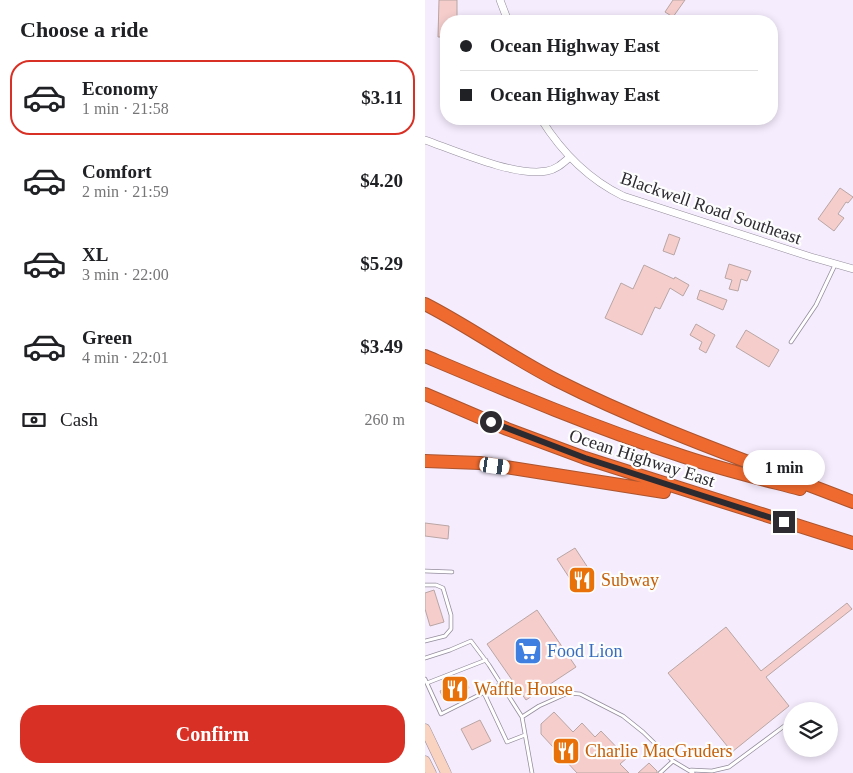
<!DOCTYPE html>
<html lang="en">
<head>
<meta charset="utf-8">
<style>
  :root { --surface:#fff; --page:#f6f6f6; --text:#202124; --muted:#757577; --line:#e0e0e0; --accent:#d93025 }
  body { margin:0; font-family:"Times New Roman",serif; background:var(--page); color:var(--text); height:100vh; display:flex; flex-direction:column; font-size:19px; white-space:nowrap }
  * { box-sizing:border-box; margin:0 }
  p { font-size:16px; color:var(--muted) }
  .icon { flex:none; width:28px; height:28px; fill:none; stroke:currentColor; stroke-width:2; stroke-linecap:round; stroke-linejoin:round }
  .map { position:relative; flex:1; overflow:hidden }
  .panel { display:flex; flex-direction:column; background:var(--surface); width:425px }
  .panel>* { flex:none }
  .guide { position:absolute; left:15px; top:15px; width:338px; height:110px; border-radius:20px; box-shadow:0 2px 8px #0003; display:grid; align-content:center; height:110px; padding:0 20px; background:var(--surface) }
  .buttons { position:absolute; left:358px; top:702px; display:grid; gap:10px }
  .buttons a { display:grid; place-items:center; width:55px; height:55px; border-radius:50%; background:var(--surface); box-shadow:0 2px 8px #0003; font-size:25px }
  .end { position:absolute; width:22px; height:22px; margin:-11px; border:6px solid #2d2a30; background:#fff; box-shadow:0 0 0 2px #fff }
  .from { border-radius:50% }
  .bubble { position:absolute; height:35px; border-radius:18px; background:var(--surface); box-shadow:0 2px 8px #0003; font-size:16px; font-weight:600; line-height:35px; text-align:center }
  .car { position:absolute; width:15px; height:30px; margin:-15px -8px; border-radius:6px; box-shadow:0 0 4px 1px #0007; background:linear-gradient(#fff 24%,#345 0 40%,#fff 0 76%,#345 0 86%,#fff 0) }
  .guide b { display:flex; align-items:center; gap:18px; height:48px; font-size:19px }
  .guide b+b { border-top:1px solid var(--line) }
  .guide i { width:12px; height:12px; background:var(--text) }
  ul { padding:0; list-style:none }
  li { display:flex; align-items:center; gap:15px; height:75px; margin:0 10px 8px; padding:0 10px; border:2px solid transparent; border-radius:20px }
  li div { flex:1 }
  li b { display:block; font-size:19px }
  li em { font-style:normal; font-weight:600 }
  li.active { border-color:var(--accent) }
  li>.icon { width:45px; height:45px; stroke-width:1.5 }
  h2 { padding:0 20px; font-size:22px; line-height:60px }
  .pay { display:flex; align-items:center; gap:12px; height:55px; padding:0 20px; font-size:19px }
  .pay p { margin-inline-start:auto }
  .action { display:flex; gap:10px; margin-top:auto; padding:10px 20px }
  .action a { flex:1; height:58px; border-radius:20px; background:var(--accent); color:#fff; font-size:20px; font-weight:600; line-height:58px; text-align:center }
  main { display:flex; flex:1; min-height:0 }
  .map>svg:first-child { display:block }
  .building { fill:#f5cecc; stroke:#b9a5a4 }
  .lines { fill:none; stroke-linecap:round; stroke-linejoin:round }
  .service-casing { stroke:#938c9b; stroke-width:4.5 }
  .minor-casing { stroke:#938c9b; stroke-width:8 }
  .secondary-casing { stroke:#938c9b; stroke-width:11 }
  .motorway-casing { stroke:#ab542f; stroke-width:14 }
  .service { stroke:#fff; stroke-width:3 }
  .minor { stroke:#fff; stroke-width:7 }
  .secondary { stroke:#fad2c0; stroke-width:10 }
  .motorway { stroke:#ef6a2e; stroke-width:12 }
  .route { stroke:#2d2a30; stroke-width:6 }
  .labels { text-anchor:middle; stroke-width:4.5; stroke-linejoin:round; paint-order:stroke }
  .street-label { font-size:18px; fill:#2d2a30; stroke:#fdfdfd }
  .food-label { font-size:18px; fill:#c56008; stroke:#fdfdfd; text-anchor:start }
  .shop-label { font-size:18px; fill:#366cbe; stroke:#fdfdfd; text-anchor:start }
</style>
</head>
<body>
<main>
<section class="panel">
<h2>Choose a ride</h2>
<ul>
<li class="active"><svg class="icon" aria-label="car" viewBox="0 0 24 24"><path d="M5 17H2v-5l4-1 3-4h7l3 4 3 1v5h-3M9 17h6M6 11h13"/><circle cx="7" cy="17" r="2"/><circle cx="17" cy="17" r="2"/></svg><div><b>Economy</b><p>1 min · 21:58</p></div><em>$3.11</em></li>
<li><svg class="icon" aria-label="car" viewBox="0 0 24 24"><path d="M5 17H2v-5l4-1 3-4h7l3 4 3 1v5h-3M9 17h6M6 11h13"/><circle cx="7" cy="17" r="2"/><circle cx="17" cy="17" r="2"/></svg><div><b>Comfort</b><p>2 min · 21:59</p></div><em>$4.20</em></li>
<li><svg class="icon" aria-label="car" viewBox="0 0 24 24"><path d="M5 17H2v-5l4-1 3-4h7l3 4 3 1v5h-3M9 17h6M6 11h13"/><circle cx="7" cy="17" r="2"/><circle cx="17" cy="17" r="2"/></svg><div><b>XL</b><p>3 min · 22:00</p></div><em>$5.29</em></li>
<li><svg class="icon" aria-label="car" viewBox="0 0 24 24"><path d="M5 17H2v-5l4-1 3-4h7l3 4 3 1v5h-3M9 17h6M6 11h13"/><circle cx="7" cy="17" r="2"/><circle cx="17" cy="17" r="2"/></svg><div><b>Green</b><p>4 min · 22:01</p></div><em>$3.49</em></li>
</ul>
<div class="pay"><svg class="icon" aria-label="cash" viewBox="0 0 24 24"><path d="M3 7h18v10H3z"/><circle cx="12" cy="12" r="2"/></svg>Cash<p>260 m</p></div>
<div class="action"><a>Confirm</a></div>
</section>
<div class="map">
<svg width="428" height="773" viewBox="0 0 428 773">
  <rect width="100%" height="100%" fill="#f5ecfd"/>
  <path class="building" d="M 14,0 L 32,0 L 32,21 L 21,21 L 21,37 L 13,37 Z
    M 248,0 L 260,0 L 248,17 L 240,12 Z
    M 415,188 L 428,197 L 423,203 L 421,202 L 413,214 L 419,218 L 409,231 L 393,219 Z
    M 244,234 L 255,238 L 249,255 L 238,251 Z
    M 304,264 L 326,271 L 322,281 L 316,279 L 313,291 L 304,289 L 307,280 L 300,278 Z
    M 219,265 L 249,279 L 250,277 L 264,285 L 258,296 L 245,288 L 235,309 L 230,307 L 217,335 L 180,318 L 196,283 L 208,289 Z
    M 275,290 L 302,300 L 298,310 L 272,299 Z
    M 271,324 L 290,335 L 281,353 L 274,349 L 277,342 L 265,335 Z
    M 321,330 L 354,350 L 344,367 L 311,347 Z
    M 0,523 L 24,526 L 23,539 L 0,536 Z
    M 150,548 L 169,577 L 151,588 L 132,559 Z
    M 9,590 L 19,622 L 5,626 L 0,609 L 0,593 Z
    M 422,603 L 427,609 L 341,677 L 364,706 L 307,752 L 243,673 L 301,627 L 336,671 Z
    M 112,610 L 151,667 L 101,700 L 62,644 Z
    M 40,680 L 44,688 L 19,700 L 15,691 Z
    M 129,712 L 148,732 L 157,723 L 170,737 L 176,731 L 202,758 L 195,764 L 204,773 L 152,773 L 116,734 L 116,724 Z
    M 55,720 L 66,741 L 47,750 L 36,729 Z
    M 224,763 L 232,771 L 232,773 L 213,773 Z"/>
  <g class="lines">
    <g class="service-casing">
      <path id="service" d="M 366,342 L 391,305 L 410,265
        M 0,571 L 27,572
        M 0,585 L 11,585 L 18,588 L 26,615 L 26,629 L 20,636 L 0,641
        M 0,658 L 25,650 L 46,641 L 64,665 L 97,717 L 107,773
        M 0,679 L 16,714 L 76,684
        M 2,683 L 61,660
        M 59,693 L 82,742 L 100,735
        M 97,717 L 114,706 L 143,693 L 155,694 L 198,716 L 218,732 L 248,761 L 268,773
        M 266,770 L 287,771 L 304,767 L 366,721
        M 235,773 L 248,761"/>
    </g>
    <g class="minor-casing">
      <path id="minor" d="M 75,0 L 83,21
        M 116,119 C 136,151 163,179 198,196 L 386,257 L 428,269
        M 0,140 C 31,151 90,177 122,171 C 132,169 138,163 145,157"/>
    </g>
    <g class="secondary-casing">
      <path id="secondary" d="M 0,729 L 21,773
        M 0,761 L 6,773"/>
    </g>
    <g class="motorway-casing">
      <path id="motorway" d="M 0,304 C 45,327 86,357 131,380 C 226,428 328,463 428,502
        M 0,356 C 83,391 165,426 251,454 C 291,468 333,478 375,489
        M 0,394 L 82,429 L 160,458 L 428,543
        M 0,461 L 55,463 L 239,492"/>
    </g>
    <use href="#service" class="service"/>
    <use href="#minor" class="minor"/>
    <use href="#secondary" class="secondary"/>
    <use href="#motorway" class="motorway"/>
  </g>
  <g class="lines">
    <path class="route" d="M 66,422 L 160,458 L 359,522"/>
  </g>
  <defs>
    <g id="restaurant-square" transform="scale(1.4375)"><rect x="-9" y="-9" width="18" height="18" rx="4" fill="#e8710a" stroke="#fdfdfd"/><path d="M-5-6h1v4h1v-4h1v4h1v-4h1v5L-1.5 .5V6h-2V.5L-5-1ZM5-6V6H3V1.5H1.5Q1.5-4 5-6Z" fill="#fff"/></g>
    <g id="supermarket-square" transform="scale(1.4375)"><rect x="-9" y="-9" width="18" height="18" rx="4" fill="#3f7fe0" stroke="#fdfdfd"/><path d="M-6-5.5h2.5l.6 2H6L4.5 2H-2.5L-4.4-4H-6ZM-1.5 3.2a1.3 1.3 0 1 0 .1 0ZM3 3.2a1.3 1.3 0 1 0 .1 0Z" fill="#fff"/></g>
  </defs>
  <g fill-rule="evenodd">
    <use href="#restaurant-square" x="157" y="580"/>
    <use href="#supermarket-square" x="103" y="651"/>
    <use href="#restaurant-square" x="30" y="689"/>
    <use href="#restaurant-square" x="141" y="751"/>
  </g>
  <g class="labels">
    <g class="street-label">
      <text transform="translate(286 208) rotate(19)" y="6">Blackwell Road Southeast</text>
      <text transform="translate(217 458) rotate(18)" y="6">Ocean Highway East</text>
    </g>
    <g class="food-label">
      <text x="176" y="586">Subway</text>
      <text x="49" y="695">Waffle House</text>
      <text x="160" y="757">Charlie MacGruders</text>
    </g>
    <g class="shop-label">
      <text x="122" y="657">Food Lion</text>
    </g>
  </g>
</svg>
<div class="buttons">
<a><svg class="icon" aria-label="layers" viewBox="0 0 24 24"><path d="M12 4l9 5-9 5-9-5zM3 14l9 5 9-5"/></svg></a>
</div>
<i class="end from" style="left:66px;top:422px"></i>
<i class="end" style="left:359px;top:522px"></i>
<div class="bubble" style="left:318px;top:450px;width:82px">1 min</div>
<i class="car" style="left:70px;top:466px;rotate:98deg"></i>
<div class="guide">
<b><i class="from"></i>Ocean Highway East</b>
<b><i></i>Ocean Highway East</b>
</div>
</div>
</main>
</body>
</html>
